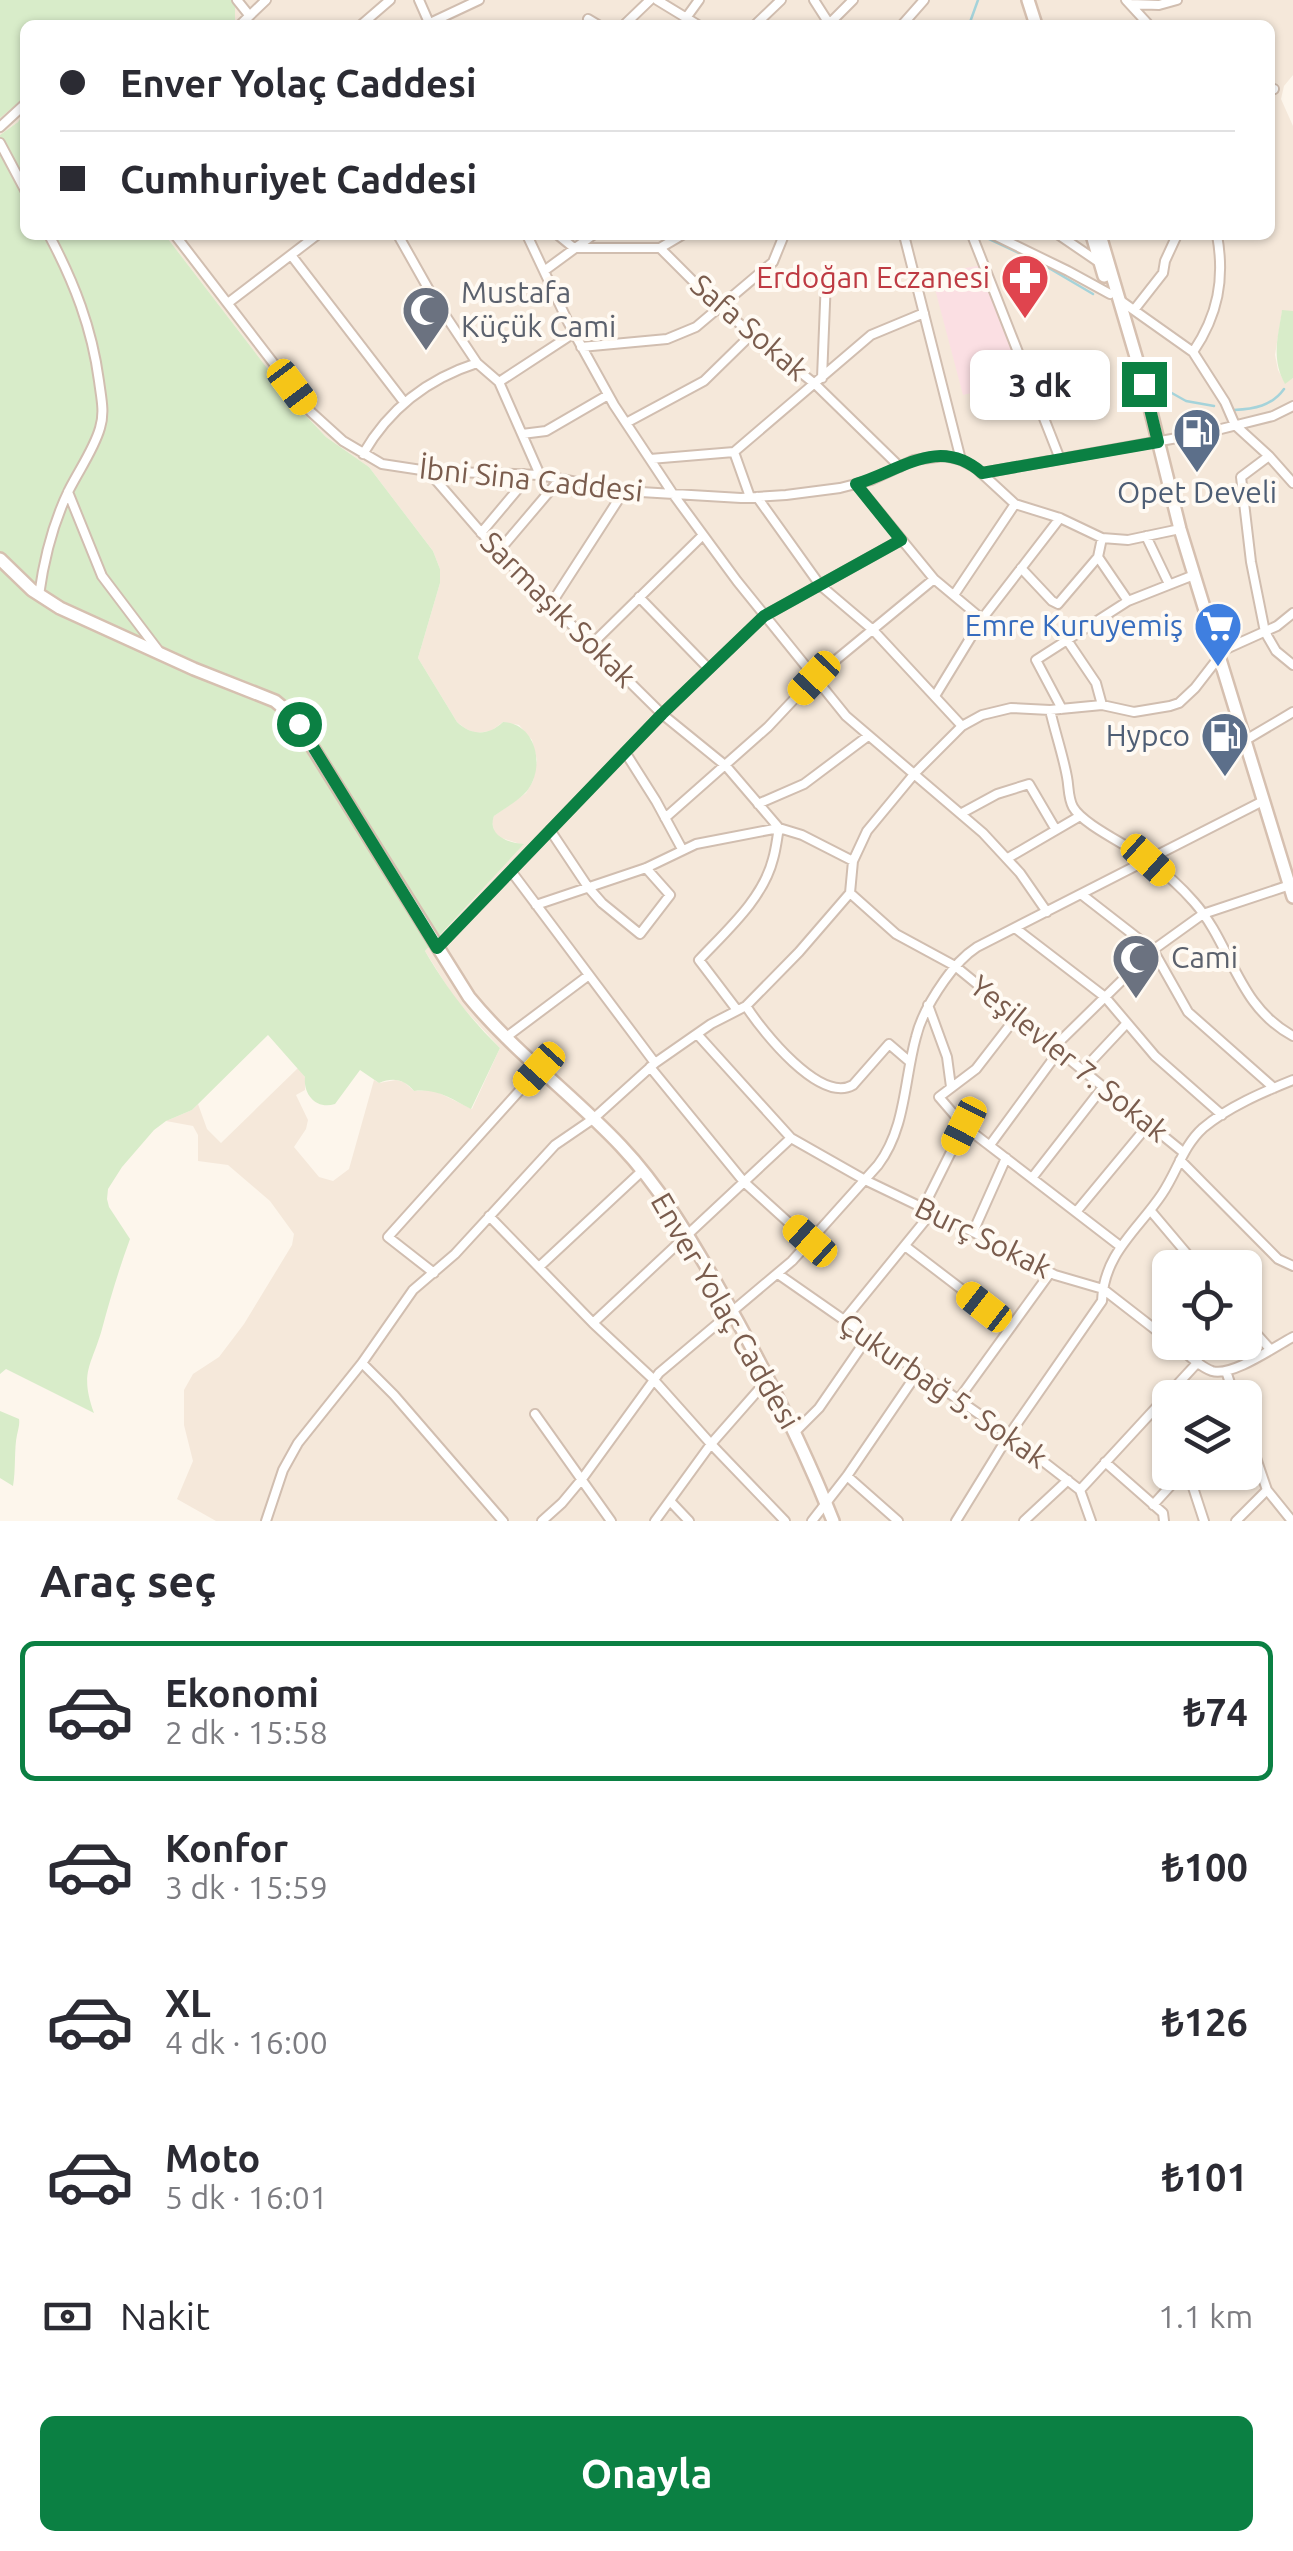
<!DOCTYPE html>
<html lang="tr">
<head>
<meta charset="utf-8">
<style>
  :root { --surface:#fff; --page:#f7f7f7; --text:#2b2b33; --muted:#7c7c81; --line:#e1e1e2; --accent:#0b8043 }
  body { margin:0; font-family:Ubuntu,sans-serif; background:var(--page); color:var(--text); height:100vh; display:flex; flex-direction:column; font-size:38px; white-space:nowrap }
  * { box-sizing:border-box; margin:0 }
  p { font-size:32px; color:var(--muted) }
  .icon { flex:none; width:55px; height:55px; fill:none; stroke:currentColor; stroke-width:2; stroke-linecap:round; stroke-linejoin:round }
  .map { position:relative; height:1521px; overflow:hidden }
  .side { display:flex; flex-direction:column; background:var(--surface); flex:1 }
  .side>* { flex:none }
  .banner { position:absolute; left:20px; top:20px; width:1255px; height:220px; border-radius:15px; box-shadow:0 2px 8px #0004; display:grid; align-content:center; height:220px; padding:0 40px; background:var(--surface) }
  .buttons { position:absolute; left:1152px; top:1250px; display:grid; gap:20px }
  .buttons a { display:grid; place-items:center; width:110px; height:110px; border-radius:15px; background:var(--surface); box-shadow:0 2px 8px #0004; font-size:50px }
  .end { position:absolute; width:45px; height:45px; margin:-22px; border:12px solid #0b8043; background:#fff; box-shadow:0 0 0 5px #fff }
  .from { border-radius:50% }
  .bubble { position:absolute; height:70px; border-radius:15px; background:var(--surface); box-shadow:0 2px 8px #0004; font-size:32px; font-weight:700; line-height:70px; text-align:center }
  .car { position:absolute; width:30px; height:60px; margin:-30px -15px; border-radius:12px; box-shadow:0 0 8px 2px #0007; background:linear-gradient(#f5c518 24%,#345 0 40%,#f5c518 0 76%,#345 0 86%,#f5c518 0) }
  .banner b { display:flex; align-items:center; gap:35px; height:95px; font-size:38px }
  .banner b+b { border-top:2px solid var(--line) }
  .banner i { width:25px; height:25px; background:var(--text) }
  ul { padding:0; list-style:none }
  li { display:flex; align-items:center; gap:30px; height:140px; margin:0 20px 15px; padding:0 20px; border:5px solid transparent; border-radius:15px }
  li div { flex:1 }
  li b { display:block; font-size:38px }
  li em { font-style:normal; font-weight:700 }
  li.active { border-color:var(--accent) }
  li>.icon { width:90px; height:90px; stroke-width:1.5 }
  h2 { padding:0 40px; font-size:45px; line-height:120px }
  .pay { display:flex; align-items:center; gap:25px; height:110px; padding:0 40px; font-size:38px }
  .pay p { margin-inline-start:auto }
  .action { display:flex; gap:20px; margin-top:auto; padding:20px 40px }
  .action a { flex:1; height:115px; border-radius:15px; background:var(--accent); color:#fff; font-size:40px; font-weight:700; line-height:115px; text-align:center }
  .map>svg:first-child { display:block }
  .residential { fill:#f5e8da; fill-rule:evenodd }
  .medical { fill:#fbdfe3 }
  .green { fill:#d8ecc9 }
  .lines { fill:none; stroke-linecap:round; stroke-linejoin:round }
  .stream { stroke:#a5d3da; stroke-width:2.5 }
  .street-casing { stroke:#d1beb0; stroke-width:12 }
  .secondary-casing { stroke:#d6c0b0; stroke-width:16 }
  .street { stroke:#fff; stroke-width:8 }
  .secondary { stroke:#fff; stroke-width:11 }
  .route { stroke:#0b8043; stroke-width:12 }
  .labels { text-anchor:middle; stroke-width:8; stroke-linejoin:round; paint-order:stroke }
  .health-label { font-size:30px; fill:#be3a42; stroke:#fffaf3; text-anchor:end }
  .worship-label { font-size:30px; fill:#5b616d; stroke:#fffaf3; text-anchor:start }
  .street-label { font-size:30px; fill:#7a5c4d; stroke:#fffaf3 }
  .service-label { font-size:30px; fill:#4e5e75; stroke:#fffaf3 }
  .shop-label { font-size:30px; fill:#366cbe; stroke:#fffaf3; text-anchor:end }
</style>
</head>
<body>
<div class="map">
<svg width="1293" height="1521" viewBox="0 0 1293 1521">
  <rect width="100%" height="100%" fill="#fdf6ec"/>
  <path class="residential" d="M 0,0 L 1293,0 L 1293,75 L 1284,86 L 1281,99 L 1293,126 L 1293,311 L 1282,311 L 1275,355 L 1278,370 L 1285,383 L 1293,378 L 1293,1521 L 216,1521 L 177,1499 L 193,1461 L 184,1425 L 184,1390 L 193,1374 L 219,1357 L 244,1324 L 292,1245 L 294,1234 L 270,1201 L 228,1165 L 198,1161 L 198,1135 L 193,1126 L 166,1121 L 192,1110 L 198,1104 L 207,1129 L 221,1143 L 298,1068 L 305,1077 L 305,1090 L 296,1095 L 308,1120 L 306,1129 L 294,1147 L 319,1177 L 333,1181 L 349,1169 L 374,1080 L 379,1083 L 396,1080 L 404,1082 L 414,1091 L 433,1090 L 472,1109 L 500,1048 L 455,999 L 425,951 L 523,845 L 499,837 L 494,831 L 492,822 L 494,816 L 526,793 L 533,781 L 537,760 L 532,740 L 519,725 L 503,722 L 491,731 L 476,733 L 466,729 L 457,722 L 418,658 L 440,583 L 440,569 L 433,551 L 369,467 L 326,437 L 294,403 L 165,235 L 1270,235 L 1270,25 L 25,25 L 25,112 L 18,122 L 0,135 ZM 1170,1268 L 1245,1268 L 1245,1342 L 1170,1342 ZM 1170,1398 L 1245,1398 L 1245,1472 L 1170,1472 Z"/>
  <path class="medical" d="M 989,264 L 1032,378 L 963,395 L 931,274 Z"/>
  <path class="green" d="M 0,0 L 231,0 L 235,4 L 235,22 L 232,25 L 25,25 L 25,97 L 0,118 Z
    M 25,112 L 25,235 L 165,235 L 294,403 L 326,437 L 369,467 L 433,551 L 440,569 L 440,583 L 418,658 L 457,722 C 472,736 488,736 503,722 C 536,723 546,767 527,791 C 518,801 504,809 494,816 C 487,835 507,843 524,844 L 425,951 C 446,987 469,1018 500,1048 L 471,1109 C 452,1099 437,1088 414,1091 C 404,1079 393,1077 379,1083 L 360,1070 L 335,1104 C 316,1110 303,1094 305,1077 L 268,1035 L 192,1110 L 166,1121 L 154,1130 L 122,1167 L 108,1189 L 107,1199 L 109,1207 L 130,1239 C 119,1269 110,1299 102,1329 C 92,1365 79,1372 94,1413 L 6,1369 L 0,1374 L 0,135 L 18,122 Z
    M 1282,310 L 1293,311 L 1293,378 L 1285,384 C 1271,359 1278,337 1282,310 Z
    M 0,1411 L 19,1419 C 20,1424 18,1430 17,1435 C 14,1448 16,1470 13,1486 L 0,1478 Z"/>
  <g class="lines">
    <path class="stream" d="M 969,25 L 978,0
      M 985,237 L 1042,264 L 1093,294
      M 1154,383 L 1186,401 L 1214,406
      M 1234,410 C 1254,409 1272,406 1284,389"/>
    <g class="street-casing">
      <path id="street" d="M 237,0 L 249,15
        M 419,0 L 430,25
        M 657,0 L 698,25
        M 814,0 L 830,25
        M 1126,0 L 1149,25
        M 1130,4 L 1159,5 L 1177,0
        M 686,18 L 699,0
        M 588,19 L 598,25
        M 430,23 L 479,0
        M 829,24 L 853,0
        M 240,25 L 266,0
        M 361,25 L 390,0
        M 624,25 L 650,0
        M 755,25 L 781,0
        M 902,25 L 924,0
        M 1270,88 L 1274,89
        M 0,127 L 25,104
        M 0,143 L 25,190
        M 175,235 L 311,412 L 343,441 L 382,464 L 428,471 L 540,475 L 624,491 L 741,498 L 786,495 L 840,488 L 871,480 L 914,460 L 944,456 L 961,460 L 976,468 L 1015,504 L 1060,518 L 1102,538 L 1128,540 L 1180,529
        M 398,235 L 433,297 L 477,363 L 499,382 L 540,475
        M 527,235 L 568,322 L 614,405 L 673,494 L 737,581 L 846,716 L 983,833 L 1020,873 L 1047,912
        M 558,235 L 574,248 L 660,248 L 720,308 L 815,384 L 900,467
        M 904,235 L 961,460
        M 972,235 L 1060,459
        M 994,235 L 1068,271 L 1110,294
        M 1059,235 L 1100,263
        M 660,248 L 682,235
        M 291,255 L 404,402
        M 544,271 L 593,235
        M 1121,301 L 1193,352 L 1225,402 L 1235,425 L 1269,456 L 1293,483
        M 228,303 L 317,235
        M 1134,310 L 1163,273 L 1165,261 L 1177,235
        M 581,347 L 667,339 L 696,327 L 773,262 L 784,235
        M 1193,352 C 1218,315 1225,279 1217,235
        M 822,378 L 826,279
        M 499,382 L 574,333
        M 626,423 L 704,381 L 752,334
        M 522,434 L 546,431 L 608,395
        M 734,452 L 750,497
        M 363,454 C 389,409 427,379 477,363
        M 1269,456 L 1241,477 L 1251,562 L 1265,632 L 1276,651 L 1293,665
        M 650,459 L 734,452 L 871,335 L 924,313
        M 428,471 L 498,552 L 662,714 L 726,766 L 779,828 C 777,838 776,849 773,859 C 763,899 726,931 699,960 L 737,1010
        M 982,473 L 1205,433 L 1273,416 L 1293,406
        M 856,484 L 934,579 L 982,619
        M 68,492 L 102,576 L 158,650
        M 757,497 L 820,585 L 873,630 L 962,726
        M 481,533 L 518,489 L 524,474
        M 1146,536 L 1169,584
        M 498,552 L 560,479
        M 1098,557 L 1128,601
        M 1021,568 L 1052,601 L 1058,604 L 1098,557 L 1102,538
        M 39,595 C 44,559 53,523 69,490 C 79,470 94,449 100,428 C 105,412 101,397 99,381 C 92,328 74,282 49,235
        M 954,595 L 1015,504
        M 639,597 L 709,669
        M 551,604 L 624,491
        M 1067,640 L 1096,683 L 1102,705
        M 592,644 L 703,535
        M 1217,653 L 1277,626 L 1293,613
        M 935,696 L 982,619 L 1060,518
        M 1062,709 L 1036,660 L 1128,601 L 1194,575
        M 1050,710 C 1055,732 1063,755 1067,777 C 1069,787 1068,798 1073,807 C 1083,825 1130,846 1148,860 C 1164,872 1181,887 1194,902 C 1232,945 1237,1006 1293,1036
        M 1244,741 L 1293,712
        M 625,752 L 656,801 L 682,849
        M 758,804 L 804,784 L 868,736
        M 962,813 L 997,794 L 1029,784 L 1056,830
        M 665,818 L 768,727 L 814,678 L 934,579
        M 550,830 L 588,887 L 602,903 L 640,934 L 670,895 L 646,868
        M 1008,858 L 1080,816
        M 511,871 L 655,1063
        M 850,893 L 896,934 L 955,966 L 1183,1152
        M 1081,894 L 1153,950 L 1188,1012 L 1274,1088
        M 536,905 L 646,868 L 696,844 L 779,828 L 802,835 L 853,861
        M 1015,928 L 1105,997 L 1155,1056 L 1222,1115
        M 437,948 L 662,714 L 764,616 L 901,540
        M 928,1005 L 947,1057 L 951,1087
        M 746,1006 C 762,1031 820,1104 853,1085 L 889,1044 L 910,1062
        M 1017,1016 L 976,1069 L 939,1097 L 964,1126 L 1120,1246
        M 697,1034 L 791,1138
        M 505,1038 L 589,975
        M 1054,1047 L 1153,950 L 1203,914 L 1290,885
        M 650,1067 L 744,1182 L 809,1241
        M 1083,1070 L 1127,1023
        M 990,1145 L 1059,1051
        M 1180,1160 L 1278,1259 L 1293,1266
        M 1032,1178 L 1103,1087
        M 923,1208 L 964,1126
        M 1150,1210 L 1199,1268
        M 1076,1212 L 1149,1124
        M 489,1216 L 593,1323 L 653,1379 L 711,1444 L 785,1521
        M 973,1232 L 1006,1158
        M 905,1246 L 1011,1327
        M 539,1267 L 642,1171
        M 434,1273 L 388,1237 L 539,1069
        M 778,1274 L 1009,1435 L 1080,1490 L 1091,1521
        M 844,1320 L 932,1212
        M 1245,1321 L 1270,1349
        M 593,1323 L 791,1138 L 865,1180 L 973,1232 L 1055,1275 L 1103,1289 L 1170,1341
        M 1173,1342 C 1184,1351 1198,1366 1212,1371 C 1232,1377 1274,1347 1293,1337
        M 362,1363 L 394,1395 L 503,1521
        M 1226,1371 L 1235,1398
        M 958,1400 L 1050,1273
        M 535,1414 L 611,1521
        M 1245,1426 L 1267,1490 L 1292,1521
        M 796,1431 L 819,1408 L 868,1337
        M 1105,1462 L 1163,1513 L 1164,1521
        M 1188,1472 L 1204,1521
        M 847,1476 L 898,1521
        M 1080,1490 L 1198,1362
        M 670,1501 L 689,1521
        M 1153,1505 L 1183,1472
        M 266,1521 L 283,1470 L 298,1443 L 362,1363 L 413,1290 L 455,1254 L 555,1145 L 593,1119 L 655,1063 L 711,1024 L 746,1006 L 799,952 L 850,893 L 853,861 L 867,831 L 915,773 L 962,726 L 982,715 L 1011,708 L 1050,710 L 1102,705 L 1134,712 L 1170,706 L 1179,703 L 1195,688 L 1219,657
        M 542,1521 L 562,1503 L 582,1479 L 659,1373 L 792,1261 L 878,1165 C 906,1128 904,1080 916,1037 C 921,1016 932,998 944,981 C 954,967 963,956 977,947 L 1263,801
        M 655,1521 L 711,1444 L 769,1378
        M 812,1521 L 847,1476 L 918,1372
        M 956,1521 L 1009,1435 L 1102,1301 C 1104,1253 1138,1230 1162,1194 C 1177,1172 1183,1146 1203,1128 C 1228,1107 1263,1092 1293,1080
        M 1024,1521 L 1068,1480
        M 1236,1521 L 1267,1490"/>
    </g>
    <g class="secondary-casing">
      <path id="secondary" d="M 1028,0 L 1036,25
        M 1092,235 L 1104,276
        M 1100,235 L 1144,384 L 1180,529 L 1293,897
        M 0,559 L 32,590 L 60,608 L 194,669 L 275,701 L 293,716 L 469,997 C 514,1052 572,1094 621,1146 C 659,1186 688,1235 716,1283 C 760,1360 800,1438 833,1521"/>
    </g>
    <use href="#street" class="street"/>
    <use href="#secondary" class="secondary"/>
  </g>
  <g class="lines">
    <path class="route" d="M 299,724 L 437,948 L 662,714 L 764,616 L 901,540 L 856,484 C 900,471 939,435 982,473 L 1158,442 L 1144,384"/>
  </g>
  <defs>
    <g id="pharmacy-pin" transform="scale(2.5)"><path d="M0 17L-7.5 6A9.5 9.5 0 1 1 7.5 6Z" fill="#e0444e" stroke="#fffaf3"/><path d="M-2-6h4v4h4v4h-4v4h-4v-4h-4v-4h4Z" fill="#fff"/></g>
    <g id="mosque-pin" transform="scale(2.5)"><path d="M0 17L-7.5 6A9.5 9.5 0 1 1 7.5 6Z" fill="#6b7280" stroke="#fffaf3"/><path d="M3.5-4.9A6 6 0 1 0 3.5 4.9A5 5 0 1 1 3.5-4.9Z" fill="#fff"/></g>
    <g id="fuel-pin" transform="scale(2.5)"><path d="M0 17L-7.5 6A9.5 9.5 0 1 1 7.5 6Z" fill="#5c6f8a" stroke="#fffaf3"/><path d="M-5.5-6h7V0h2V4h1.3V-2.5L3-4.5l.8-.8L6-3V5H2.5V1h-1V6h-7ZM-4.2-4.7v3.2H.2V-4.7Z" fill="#fff"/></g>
    <g id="supermarket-pin" transform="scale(2.5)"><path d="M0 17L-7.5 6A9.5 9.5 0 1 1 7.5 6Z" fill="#3f7fe0" stroke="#fffaf3"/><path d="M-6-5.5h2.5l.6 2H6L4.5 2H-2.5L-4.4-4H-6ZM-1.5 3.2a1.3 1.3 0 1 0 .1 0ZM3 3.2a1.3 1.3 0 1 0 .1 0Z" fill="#fff"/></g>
  </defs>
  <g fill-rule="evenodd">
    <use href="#pharmacy-pin" x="1025" y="278"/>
    <use href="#mosque-pin" x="426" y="310"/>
    <use href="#fuel-pin" x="1197" y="432"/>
    <use href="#supermarket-pin" x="1218" y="626"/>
    <use href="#fuel-pin" x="1225" y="736"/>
    <use href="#mosque-pin" x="1136" y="958"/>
  </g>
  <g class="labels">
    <g class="health-label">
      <text x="990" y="288">Erdoğan Eczanesi</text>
    </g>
    <g class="worship-label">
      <text x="461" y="303">Mustafa<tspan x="461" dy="34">Küçük Cami</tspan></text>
      <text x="1171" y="968">Cami</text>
    </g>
    <g class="street-label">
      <text transform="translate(749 328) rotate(41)" y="10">Safa Sokak</text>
      <text transform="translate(531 480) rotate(6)" y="10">İbni Sina Caddesi</text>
      <text transform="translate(558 610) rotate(45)" y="10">Sarmaşık Sokak</text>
      <text transform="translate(1069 1059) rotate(39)" y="10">Yeşilevler 7. Sokak</text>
      <text transform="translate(983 1238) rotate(26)" y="10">Burç Sokak</text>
      <text transform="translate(725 1311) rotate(60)" y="10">Enver Yolaç Caddesi</text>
      <text transform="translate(943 1391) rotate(35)" y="10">Çukurbağ 5. Sokak</text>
    </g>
    <g class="service-label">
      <text x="1197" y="503">Opet Develi</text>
      <text x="1190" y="746" text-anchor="end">Hypco</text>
    </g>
    <g class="shop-label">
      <text x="1183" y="636">Emre Kuruyemiş</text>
    </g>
  </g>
</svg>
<div class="buttons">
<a><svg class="icon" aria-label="locate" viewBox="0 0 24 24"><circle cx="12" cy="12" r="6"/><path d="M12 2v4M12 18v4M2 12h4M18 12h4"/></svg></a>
<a><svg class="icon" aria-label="layers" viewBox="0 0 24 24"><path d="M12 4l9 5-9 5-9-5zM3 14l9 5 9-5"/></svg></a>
</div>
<i class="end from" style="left:299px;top:724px"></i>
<i class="end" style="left:1144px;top:384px"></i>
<div class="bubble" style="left:970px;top:350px;width:140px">3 dk</div>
<i class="car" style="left:292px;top:387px;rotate:143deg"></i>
<i class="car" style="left:814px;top:678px;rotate:223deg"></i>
<i class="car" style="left:1148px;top:860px;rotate:132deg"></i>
<i class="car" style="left:539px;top:1069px;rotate:222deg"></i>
<i class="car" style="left:964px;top:1126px;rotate:207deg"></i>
<i class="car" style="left:810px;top:1241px;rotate:312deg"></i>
<i class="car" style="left:984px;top:1307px;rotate:308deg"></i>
<div class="banner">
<b><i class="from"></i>Enver Yolaç Caddesi</b>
<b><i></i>Cumhuriyet Caddesi</b>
</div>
</div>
<section class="side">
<h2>Araç seç</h2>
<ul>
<li class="active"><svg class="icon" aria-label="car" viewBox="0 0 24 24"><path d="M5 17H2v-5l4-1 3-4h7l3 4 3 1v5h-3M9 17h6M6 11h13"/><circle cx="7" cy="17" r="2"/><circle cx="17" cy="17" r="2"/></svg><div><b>Ekonomi</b><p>2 dk · 15:58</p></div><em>₺74</em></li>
<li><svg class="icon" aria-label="car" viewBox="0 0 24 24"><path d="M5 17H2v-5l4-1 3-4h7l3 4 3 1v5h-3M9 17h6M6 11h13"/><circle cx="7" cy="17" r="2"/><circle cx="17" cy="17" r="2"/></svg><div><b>Konfor</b><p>3 dk · 15:59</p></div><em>₺100</em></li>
<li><svg class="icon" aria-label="car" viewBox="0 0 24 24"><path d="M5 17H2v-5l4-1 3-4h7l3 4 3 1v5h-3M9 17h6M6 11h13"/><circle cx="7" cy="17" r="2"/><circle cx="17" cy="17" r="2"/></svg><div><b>XL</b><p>4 dk · 16:00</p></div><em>₺126</em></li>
<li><svg class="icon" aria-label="car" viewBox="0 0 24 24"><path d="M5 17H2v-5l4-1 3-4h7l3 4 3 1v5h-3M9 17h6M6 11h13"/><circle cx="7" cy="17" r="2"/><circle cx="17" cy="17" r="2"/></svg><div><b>Moto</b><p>5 dk · 16:01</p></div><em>₺101</em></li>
</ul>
<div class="pay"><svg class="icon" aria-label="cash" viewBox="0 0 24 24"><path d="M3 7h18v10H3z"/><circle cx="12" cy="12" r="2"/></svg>Nakit<p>1.1 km</p></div>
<div class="action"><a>Onayla</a></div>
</section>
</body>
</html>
